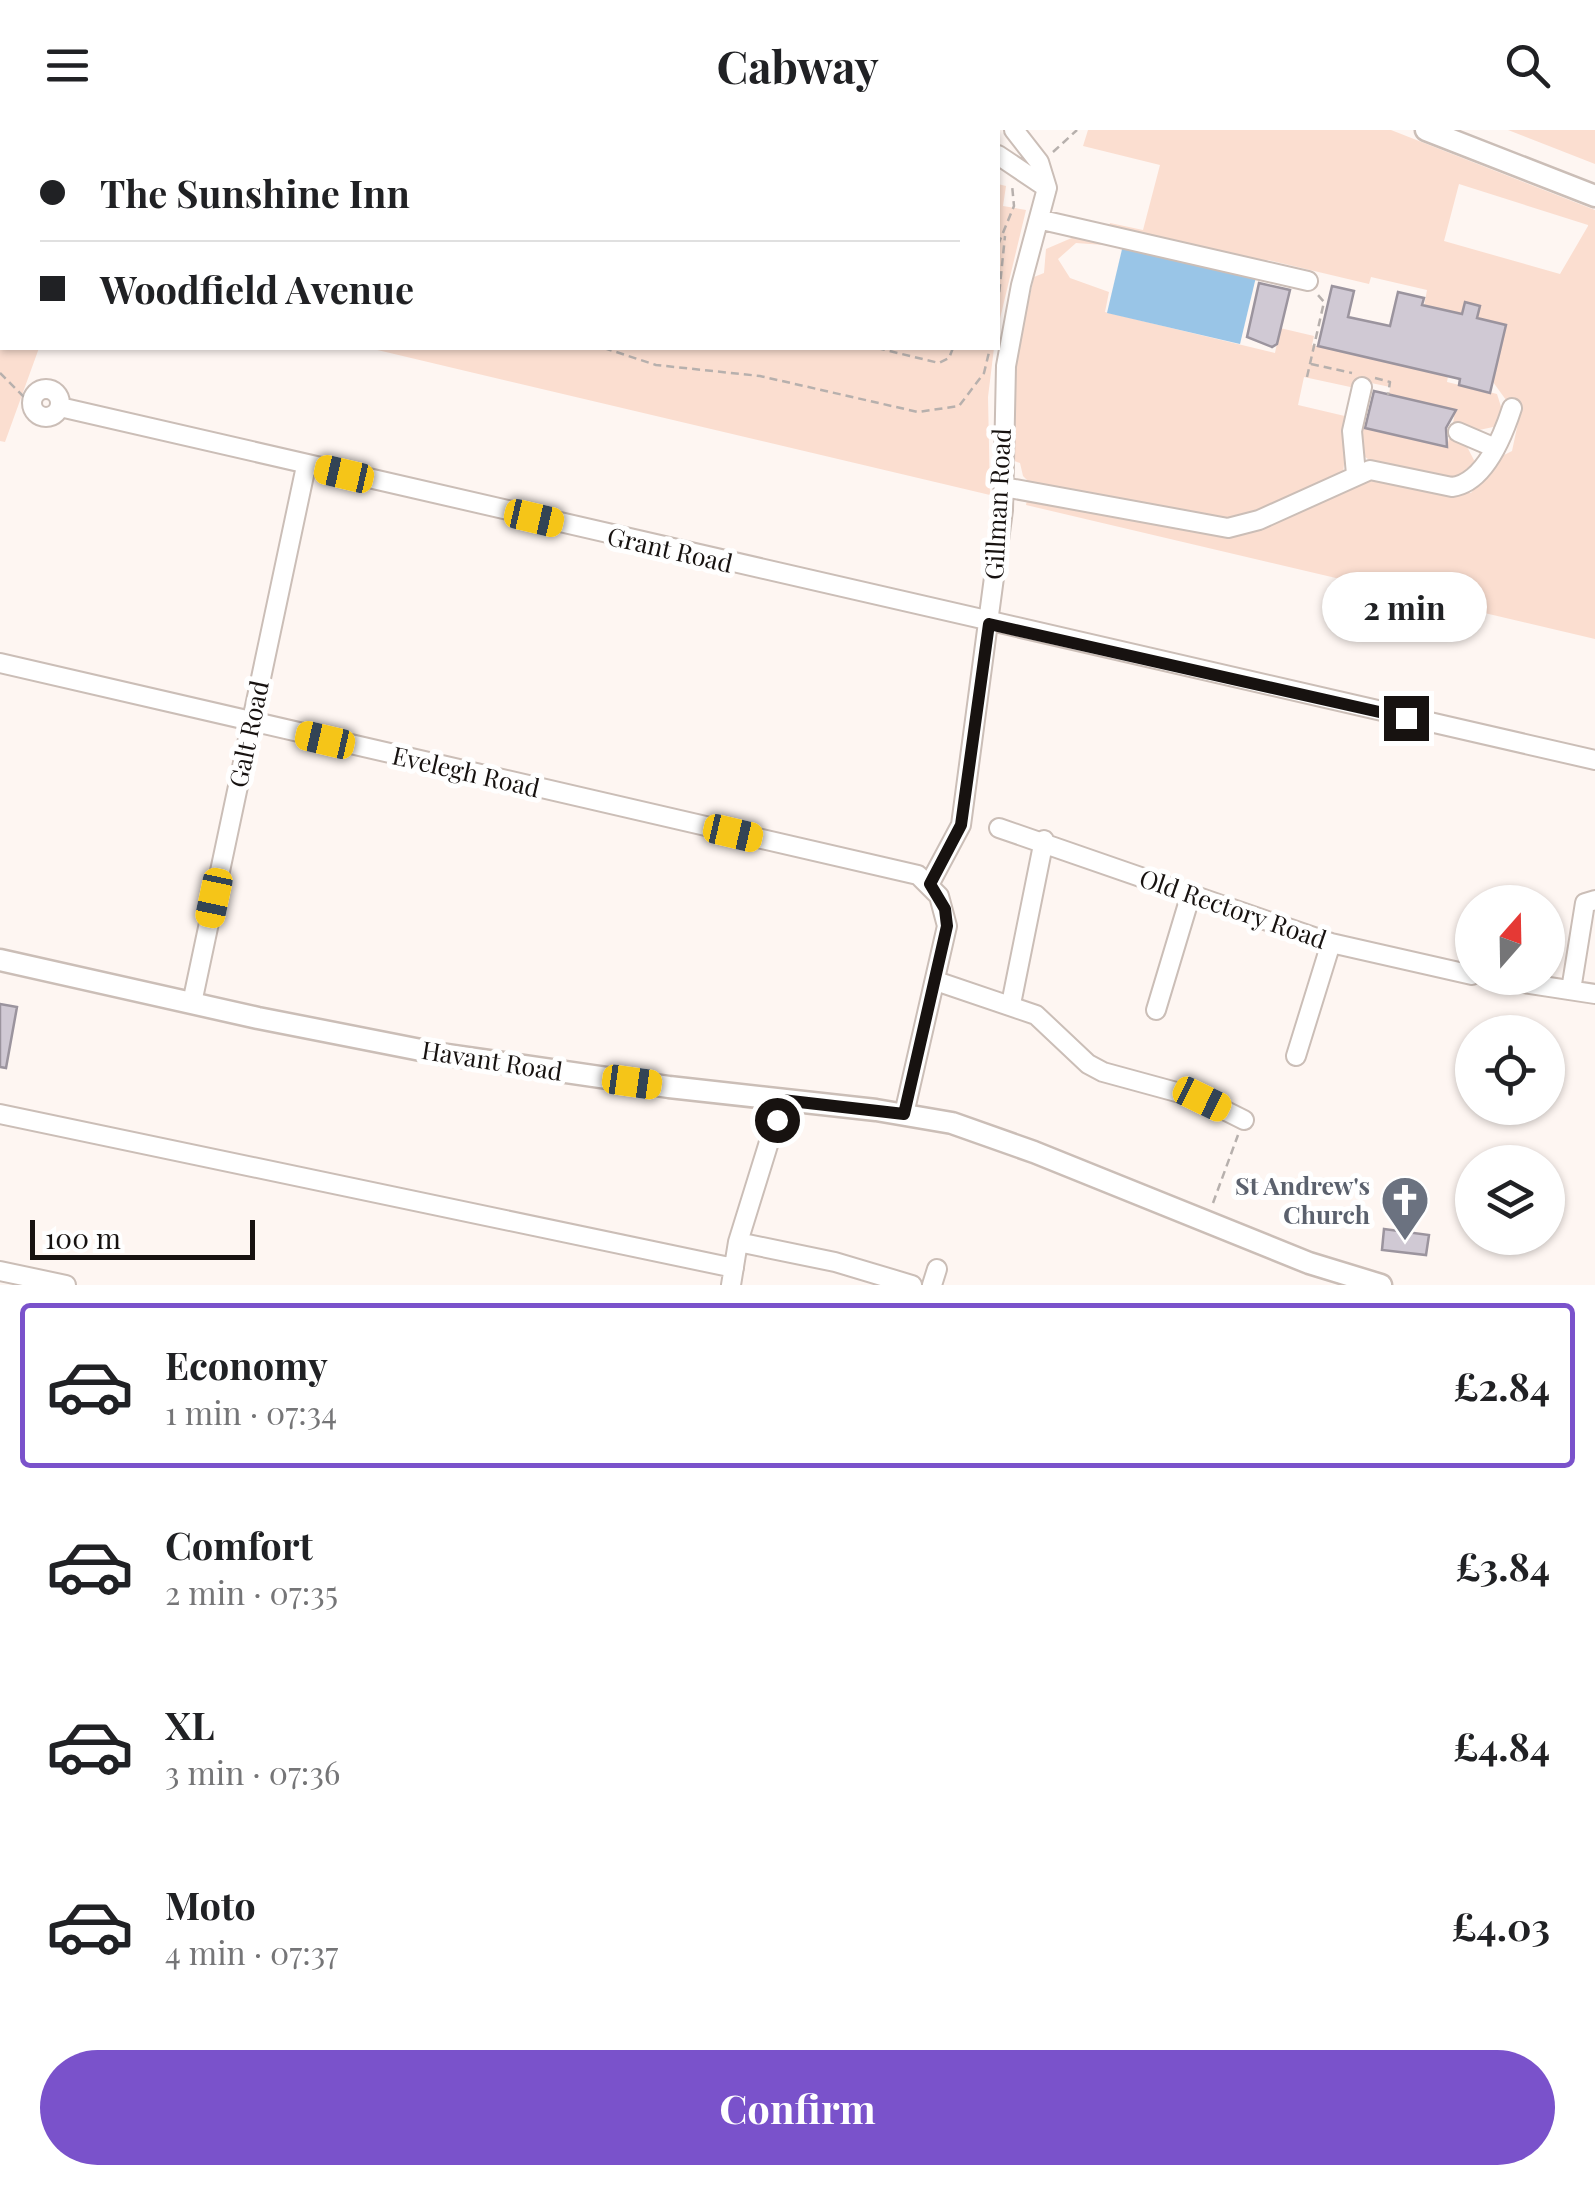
<!DOCTYPE html>
<html lang="en">
<head>
<meta charset="utf-8">
<style>
  :root { --surface:#fff; --page:#f6f6f6; --text:#202124; --muted:#757577; --line:#e0e0e0; --accent:#7a52cb }
  body { margin:0; font-family:"Playfair Display",serif; background:var(--page); color:var(--text); height:100vh; display:flex; flex-direction:column; font-size:38px; white-space:nowrap }
  * { box-sizing:border-box; margin:0 }
  p { font-size:32px; color:var(--muted) }
  .icon { flex:none; width:55px; height:55px; fill:none; stroke:currentColor; stroke-width:2; stroke-linecap:round; stroke-linejoin:round }
  .map { position:relative; height:1155px; overflow:hidden }
  .drawer { display:flex; flex-direction:column; background:var(--surface); flex:1 }
  .drawer>* { flex:none }
  .guide { position:absolute; left:0px; top:0px; width:1000px; height:220px; box-shadow:0 2px 8px #0004; display:grid; align-content:center; height:220px; padding:0 40px; background:var(--surface) }
  .needle { width:65px; rotate:20deg }
  .tools { position:absolute; left:1455px; top:755px; display:grid; gap:20px }
  .tools a { display:grid; place-items:center; width:110px; height:110px; border-radius:50%; background:var(--surface); box-shadow:0 2px 8px #0004; font-size:50px }
  .scale { position:absolute; left:30px; bottom:25px; width:225px; box-sizing:border-box; padding-left:10px; border:5px solid #171210; border-top:0; font-size:28px; line-height:35px; white-space:nowrap; color:#171210; -webkit-text-stroke:8px #fff; paint-order:stroke }
  .end { position:absolute; width:45px; height:45px; margin:-22px; border:12px solid #171210; background:#fff; box-shadow:0 0 0 5px #fff }
  .from { border-radius:50% }
  .bubble { position:absolute; height:70px; border-radius:35px; background:var(--surface); box-shadow:0 2px 8px #0004; font-size:32px; font-weight:700; line-height:70px; text-align:center }
  .car { position:absolute; width:30px; height:60px; margin:-30px -15px; border-radius:12px; box-shadow:0 0 8px 2px #0007; background:linear-gradient(#f5c518 24%,#345 0 40%,#f5c518 0 76%,#345 0 86%,#f5c518 0) }
  .guide b { display:flex; align-items:center; gap:35px; height:95px; font-size:38px }
  .guide b+b { border-top:2px solid var(--line) }
  .guide i { width:25px; height:25px; background:var(--text) }
  ul { padding:18px 0 0; list-style:none }
  li { display:flex; align-items:center; gap:30px; height:165px; margin:0 20px 15px; padding:0 20px; border:5px solid transparent; border-radius:10px }
  li div { flex:1 }
  li b { display:block; font-size:38px }
  li em { font-style:normal; font-weight:700 }
  li.on { border-color:var(--accent) }
  li>.icon { width:90px; height:90px; stroke-width:1.5 }
  .button { display:flex; gap:20px; margin-top:auto; padding:20px 40px }
  .button a { flex:1; height:115px; border-radius:60px; background:var(--accent); color:#fff; font-size:40px; font-weight:700; line-height:115px; text-align:center }
  header { display:flex; justify-content:space-between; align-items:center; height:130px; padding:0 40px; background:var(--surface); font-size:45px; font-weight:700 }
  .map>svg:first-child { display:block }
  .green { fill:#fbded0; fill-rule:evenodd }
  .water { fill:#99c5e7 }
  .building { fill:#d0c9d4; stroke:#9b949e; stroke-width:2.5 }
  .lines { fill:none; stroke-linecap:round; stroke-linejoin:round }
  .minor-casing { stroke:#cbbeb7; stroke-width:22 }
  .major-casing { stroke:#cbbeb7; stroke-width:25 }
  .path { stroke:#b7b0ad; stroke-width:2.5; stroke-dasharray:8 5; stroke-linecap:butt }
  .minor { stroke:#fff; stroke-width:18 }
  .major { stroke:#fff; stroke-width:20 }
  .route { stroke:#171210; stroke-width:12 }
  .labels { text-anchor:middle; stroke-width:10; stroke-linejoin:round; paint-order:stroke }
  .street-label { font-size:25px; fill:#171210; stroke:#fff }
  .worship-label { font-size:25px; font-weight:bold; fill:#5b616d; stroke:#fff; text-anchor:end }
</style>
</head>
<body>
<header><svg class="icon" aria-label="menu" viewBox="0 0 24 24"><path d="M4 6h16M4 12h16M4 18h16"/></svg>Cabway<svg class="icon" aria-label="search" viewBox="0 0 24 24"><circle cx="10" cy="10" r="6"/><path d="M15 15l6 6"/></svg></header>
<div class="map">
<svg width="1595" height="1155" viewBox="0 0 1595 1155">
  <rect width="100%" height="100%" fill="#fef6f2"/>
  <path class="green" d="M 103,0 L 859,0 L 870,2 L 102,2 Z
    M 1088,0 L 1391,0 L 1595,80 L 1595,509 L 1026,375 L 1030,353 L 1023,346 L 1020,333 L 1011,330 L 1015,234 L 1034,147 L 1044,143 L 1046,119 L 1074,107 L 1106,111 L 1104,115 L 1076,113 L 1058,129 L 1070,148 L 1109,162 L 1105,182 L 1275,223 L 1280,198 L 1314,206 L 1312,215 L 1448,246 L 1447,252 L 1497,264 L 1503,283 L 1498,296 L 1479,300 L 1453,294 L 1455,280 L 1389,265 L 1390,257 L 1357,250 L 1355,258 L 1304,247 L 1298,275 L 1349,287 L 1343,344 L 1471,363 L 1494,330 L 1512,321 L 1522,274 L 1506,270 L 1493,252 L 1506,195 L 1477,188 L 1480,176 L 1465,172 L 1462,184 L 1424,176 L 1427,160 L 1371,147 L 1369,154 L 1268,130 L 1261,137 L 1108,101 L 1110,93 L 1143,100 L 1160,35 L 1083,16 ZM 1459,54 L 1588,95 L 1588,96 L 1560,144 L 1444,111 Z
    M 1508,0 L 1595,0 L 1595,34 Z
    M 998,54 L 1006,56 L 1003,76 L 1026,80 L 998,197 Z
    M 0,94 L 2,218 L 39,218 L 5,312 L 0,311 Z
    M 369,218 L 994,218 L 988,267 L 990,365 Z
    M 1358,296 L 1447,317 L 1449,308 L 1464,311 L 1475,332 L 1471,341 L 1457,351 L 1375,334 L 1358,322 Z"/>
  <path class="water" d="M 1123,115 L 1256,147 L 1240,214 L 1107,183 Z"/>
  <path class="building" d="M 1259,153 L 1290,160 L 1277,214 L 1272,217 L 1247,207 Z
    M 1332,156 L 1354,161 L 1348,187 L 1390,196 L 1398,162 L 1424,168 L 1422,175 L 1462,184 L 1465,172 L 1480,176 L 1477,188 L 1506,195 L 1490,263 L 1459,255 L 1460,249 L 1318,216 Z
    M 1374,261 L 1456,280 L 1446,298 L 1447,317 L 1365,298 Z
    M 0,874 L 17,877 L 6,938 L 0,937 Z
    M 1384,1099 L 1429,1105 L 1426,1125 L 1382,1120 Z"/>
  <g class="lines">
    <g class="minor-casing">
      <path id="minor" d="M 30,0 L 38,2
        M 893,0 L 904,2
        M 998,25 L 1047,58
        M 1042,90 L 1308,151
        M32 273a14 14 0 1 1 28 0a14 14 0 1 1-28 0Z
        M 60,277 L 1595,630
        M 1458,302 L 1493,317
        M 1356,344 L 1352,301 L 1362,257
        M 1004,357 L 1228,398 L 1259,390 L 1370,340 L 1452,357 C 1484,353 1503,306 1512,278
        M 0,533 L 918,745 L 939,766 L 947,796 L 904,984
        M 999,698 L 1331,813 L 1472,845
        M 930,753 L 961,695 L 1003,380 L 1006,236 L 1021,155 L 1047,58 L 1039,32 L 1014,0
        M 1490,848 L 1595,864
        M 936,851 L 1036,885 L 1088,934 L 1103,942 L 1202,969 L 1244,990
        M 1571,860 L 1585,773 L 1595,770
        M 192,873 L 306,336
        M 1011,874 L 1044,710
        M 1156,880 L 1190,767
        M 1296,926 L 1331,813
        M 0,984 L 734,1138
        M 738,1112 L 835,1132 L 912,1155
        M 0,1141 L 66,1155
        M 731,1155 L 738,1112 L 782,970
        M 932,1155 L 937,1139"/>
    </g>
    <g class="major-casing">
      <path id="major" d="M 1426,0 L 1595,66
        M 0,830 L 258,888 L 441,924 L 669,957 L 876,980 L 952,993 L 1034,1022 L 1309,1133 L 1381,1155"/>
    </g>
    <path class="path" d="M 129,2 L 130,0
      M 472,2 L 473,0
      M 1053,22 L 1077,0
      M 998,115 L 1014,76 L 1012,55
      M 998,175 L 1005,106
      M 604,218 L 656,235 L 760,246 L 918,282 L 959,276 L 984,243 L 990,218
      M 877,218 L 939,233 L 949,228 L 953,218
      M 1311,234 L 1352,243
      M 0,243 L 23,266 L 33,267
      M 1307,247 L 1324,172 L 1318,165
      M 1375,248 L 1390,252 L 1388,265
      M 1213,1073 L 1238,1005"/>
    <use href="#minor" class="minor"/>
    <use href="#major" class="major"/>
  </g>
  <g class="lines">
    <path class="route" d="M 777,990 L 782,970 L 904,984 L 947,796 L 945,779 L 930,754 L 961,695 L 989,494 L 1406,588"/>
  </g>
  <defs>
    <g id="church-pin" transform="scale(2.5)"><path d="M0 17L-7.5 6A9.5 9.5 0 1 1 7.5 6Z" fill="#6b7280" stroke="#fff"/><path d="M-1.2-6h2.4v3.5h3.3v2.4h-3.3V6h-2.4V-.1h-3.3v-2.4h3.3Z" fill="#fff"/></g>
  </defs>
  <g fill-rule="evenodd">
    <use href="#church-pin" x="1405" y="1070"/>
  </g>
  <g class="labels">
    <g class="street-label">
      <text transform="translate(998 374) rotate(-87)" y="9">Gillman Road</text>
      <text transform="translate(670 420) rotate(13)" y="9">Grant Road</text>
      <text transform="translate(249 604) rotate(-78)" y="9">Galt Road</text>
      <text transform="translate(466 642) rotate(13)" y="9">Evelegh Road</text>
      <text transform="translate(1233 779) rotate(19)" y="9">Old Rectory Road</text>
      <text transform="translate(492 931) rotate(9)" y="9">Havant Road</text>
    </g>
    <g class="worship-label">
      <text x="1370" y="1065">St Andrew's<tspan x="1370" dy="29">Church</tspan></text>
    </g>
  </g>
</svg>
<div class="tools">
<a><svg class="needle" viewBox="-14 -14 28 28"><path d="M0-13l5 13h-10z" fill="#e53935"/><path d="M0 13l5-13h-10z" fill="#757577"/></svg></a>
<a><svg class="icon" aria-label="locate" viewBox="0 0 24 24"><circle cx="12" cy="12" r="6"/><path d="M12 2v4M12 18v4M2 12h4M18 12h4"/></svg></a>
<a><svg class="icon" aria-label="layers" viewBox="0 0 24 24"><path d="M12 4l9 5-9 5-9-5zM3 14l9 5 9-5"/></svg></a>
</div>
<div class="scale">100 m</div>
<i class="end from" style="left:777px;top:990px"></i>
<i class="end" style="left:1406px;top:588px"></i>
<div class="bubble" style="left:1322px;top:442px;width:165px">2 min</div>
<i class="car" style="left:344px;top:344px;rotate:283deg"></i>
<i class="car" style="left:534px;top:388px;rotate:103deg"></i>
<i class="car" style="left:325px;top:610px;rotate:283deg"></i>
<i class="car" style="left:733px;top:703px;rotate:103deg"></i>
<i class="car" style="left:214px;top:768px;rotate:192deg"></i>
<i class="car" style="left:632px;top:952px;rotate:98deg"></i>
<i class="car" style="left:1202px;top:969px;rotate:116deg"></i>
<div class="guide">
<b><i class="from"></i>The Sunshine Inn</b>
<b><i></i>Woodfield Avenue</b>
</div>
</div>
<section class="drawer">
<ul>
<li class="on"><svg class="icon" aria-label="car" viewBox="0 0 24 24"><path d="M5 17H2v-5l4-1 3-4h7l3 4 3 1v5h-3M9 17h6M6 11h13"/><circle cx="7" cy="17" r="2"/><circle cx="17" cy="17" r="2"/></svg><div><b>Economy</b><p>1 min · 07:34</p></div><em>£2.84</em></li>
<li><svg class="icon" aria-label="car" viewBox="0 0 24 24"><path d="M5 17H2v-5l4-1 3-4h7l3 4 3 1v5h-3M9 17h6M6 11h13"/><circle cx="7" cy="17" r="2"/><circle cx="17" cy="17" r="2"/></svg><div><b>Comfort</b><p>2 min · 07:35</p></div><em>£3.84</em></li>
<li><svg class="icon" aria-label="car" viewBox="0 0 24 24"><path d="M5 17H2v-5l4-1 3-4h7l3 4 3 1v5h-3M9 17h6M6 11h13"/><circle cx="7" cy="17" r="2"/><circle cx="17" cy="17" r="2"/></svg><div><b>XL</b><p>3 min · 07:36</p></div><em>£4.84</em></li>
<li><svg class="icon" aria-label="car" viewBox="0 0 24 24"><path d="M5 17H2v-5l4-1 3-4h7l3 4 3 1v5h-3M9 17h6M6 11h13"/><circle cx="7" cy="17" r="2"/><circle cx="17" cy="17" r="2"/></svg><div><b>Moto</b><p>4 min · 07:37</p></div><em>£4.03</em></li>
</ul>
<div class="button"><a>Confirm</a></div>
</section>
</body>
</html>
